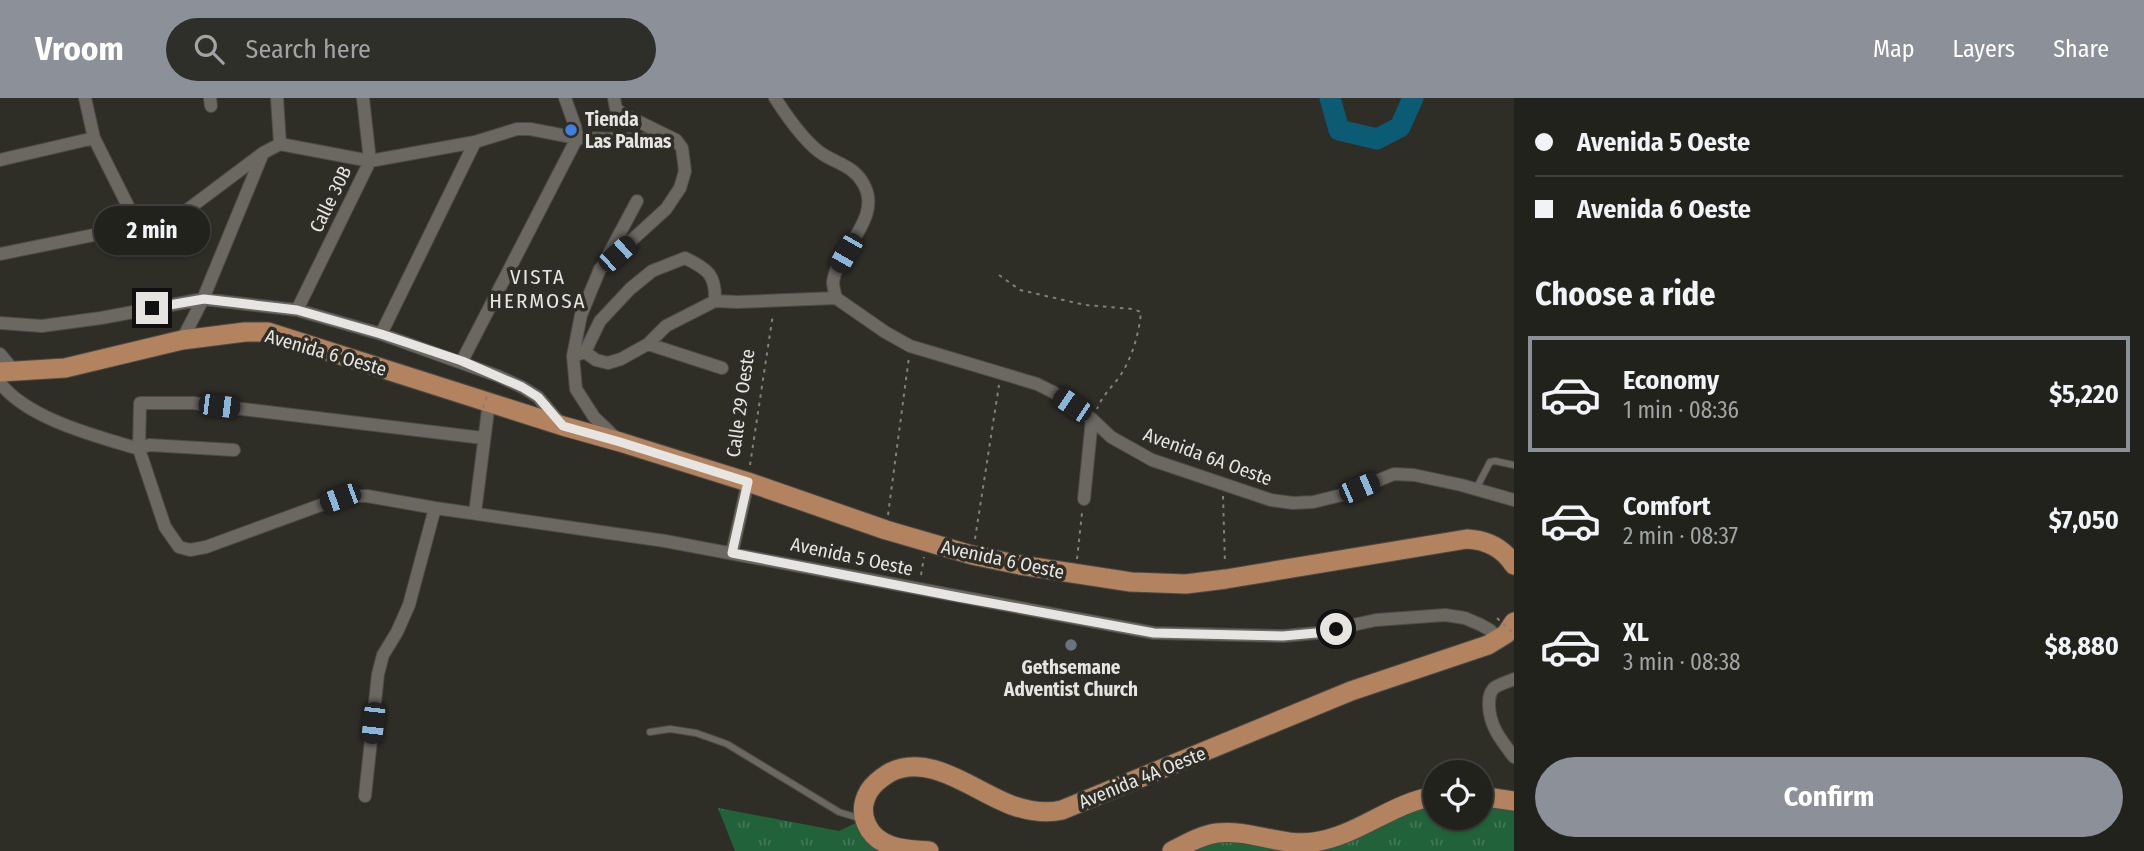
<!DOCTYPE html>
<html lang="en">
<head>
<meta charset="utf-8">
<style>
  :root { --surface:#22221c; --page:#2e2f29; --text:#f1f3f6; --muted:#a2a4a3; --line:#3f3f3b; --accent:#8c9099 }
  body { margin:0; font-family:"Fira Sans Condensed",sans-serif; background:var(--page); color:var(--text); height:100vh; display:flex; flex-direction:column; font-size:26px; white-space:nowrap }
  * { box-sizing:border-box; margin:0 }
  p { font-size:23px; color:var(--muted) }
  .icon { flex:none; width:38px; height:38px; fill:none; stroke:currentColor; stroke-width:2; stroke-linecap:round; stroke-linejoin:round }
  .map { position:relative; flex:1; overflow:hidden }
  .panel { display:flex; flex-direction:column; background:var(--surface); width:630px }
  .panel>* { flex:none }
  .guide { display:grid; align-content:center; height:154px; padding:0 21px; background:var(--surface) }
  .controls { position:absolute; left:1423px; top:662px; display:grid; gap:14px }
  .controls a { display:grid; place-items:center; width:70px; height:70px; border-radius:50%; background:var(--surface); box-shadow:0 2px 5px #0004,0 0 0 2px var(--line); font-size:35px }
  .end { position:absolute; width:32px; height:32px; margin:-16px; border:9px solid #e6e5e1; background:#111; box-shadow:0 0 0 4px #111 }
  .from { border-radius:50% }
  .bubble { position:absolute; height:49px; border-radius:24px; background:var(--surface); box-shadow:0 2px 5px #0004,0 0 0 2px var(--line); font-size:23px; font-weight:700; line-height:49px; text-align:center }
  .car { position:absolute; width:21px; height:42px; margin:-21px -10px; border-radius:9px; box-shadow:0 0 5px 2px #0007; background:linear-gradient(#222 24%,#8ab4d8 0 40%,#222 0 76%,#8ab4d8 0 86%,#222 0) }
  .guide b { display:flex; align-items:center; gap:24px; height:66px; font-size:26px }
  .guide b+b { border-top:2px solid var(--line) }
  .guide i { width:18px; height:18px; background:var(--text) }
  ul { padding:0; list-style:none }
  li { display:flex; align-items:center; gap:21px; height:116px; margin:0 14px 10px; padding:0 7px; border:4px solid transparent; border-radius:0px }
  li div { flex:1 }
  li b { display:block; font-size:26px }
  li em { font-style:normal; font-weight:700 }
  li.selected { border-color:var(--accent) }
  li>.icon { width:63px; height:63px; stroke-width:1.5 }
  h2 { padding:0 21px; font-size:32px; line-height:84px }
  .cta { display:flex; gap:14px; margin-top:auto; padding:14px 21px }
  .cta a { flex:1; height:80px; border-radius:42px; background:var(--accent); color:#fff; font-size:28px; font-weight:700; line-height:80px; text-align:center }
  header { display:flex; align-items:center; gap:42px; box-sizing:border-box; height:98px; padding:0 35px; background:var(--accent); color:#fff }
  header strong { font-size:33px }
  nav { display:flex; gap:38px; margin-inline-start:auto; font-size:24px }
  .search { width:490px; height:63px; background:var(--page); display:flex; align-items:center; gap:18px; box-sizing:border-box; padding:0 24px; border-radius:38px; color:var(--muted); font-size:26px }
  main { display:flex; flex:1; min-height:0 }
  .map>svg:first-child { display:block }
  .park { fill:url(#park-tufts) }
  .lines { fill:none; stroke-linecap:round; stroke-linejoin:round }
  .river { stroke:#0b5b74; stroke-width:21 }
  .lane-casing { stroke:#4d4b46; stroke-width:8 }
  .street-casing { stroke:#4d4b46; stroke-width:14 }
  .primary-casing { stroke:#4d4b46; stroke-width:21 }
  .path { stroke:#81807a; stroke-width:2; stroke-dasharray:3.5 5; stroke-linecap:butt }
  .lane { stroke:#6a6860; stroke-width:6 }
  .street { stroke:#6a6860; stroke-width:12 }
  .primary { stroke:#b3835f; stroke-width:19 }
  .path-bridge { stroke:#81807a; stroke-width:2; stroke-dasharray:3.5 5; stroke-linecap:butt }
  .route { stroke:#e6e5e1; stroke-width:9 }
  .shop-dot { fill:#3f7fe0; stroke:#2e2d26; stroke-width:2.5 }
  .worship-dot { fill:#6b7280; stroke:#2e2d26; stroke-width:2.5 }
  .labels { text-anchor:middle; stroke-width:7; stroke-linejoin:round; paint-order:stroke }
  .poi-label { font-size:19px; font-weight:bold; fill:#e6e5e1; stroke:#2e2d26; text-anchor:start }
  .street-label { font-size:19px; fill:#e6e5e1; stroke:#2e2d26 }
  .neighbourhood-label { font-size:21px; letter-spacing:2px; fill:#e6e5e1; stroke:#2e2d26 }
</style>
</head>
<body>
<header>
<strong>Vroom</strong>
<div class="search"><svg class="icon" aria-label="search" viewBox="0 0 24 24"><circle cx="10" cy="10" r="6"/><path d="M15 15l6 6"/></svg>Search here</div>
<nav><a>Map</a><a>Layers</a><a>Share</a></nav>
</header>
<main>
<div class="map">
<svg width="1514" height="753" viewBox="0 0 1514 753">
  <defs>
    <pattern id="park-tufts" width="24" height="20" patternUnits="userSpaceOnUse" patternTransform="scale(1.75)"><rect width="24" height="20" fill="#22623b"/><path d="M3 7l-1-3M5 7V3M7 7l1-3M15 17l-1-3M17 17v-4M19 17l1-3" fill="none" stroke="#427857"/></pattern>
  </defs>
  <rect width="100%" height="100%" fill="#2e2d26"/>
  <path class="park" d="M 1435,698 L 1435,719 L 1480,719 L 1481,698 L 1514,703 L 1514,753 L 1172,753 L 1203,738 L 1290,744 Z
    M 718,710 L 839,733 L 864,721 L 866,728 L 929,753 L 735,753 Z"/>
  <g class="lines">
    <path class="river" d="M 1330,0 L 1339,32 L 1377,41 L 1400,29 L 1413,0"/>
    <g class="lane-casing">
      <path id="lane" d="M 1476,391 L 1490,364 L 1495,363 L 1514,367
        M 650,634 L 670,631 L 696,635 L 727,646 L 839,714 L 862,721"/>
    </g>
    <g class="street-casing">
      <path id="street" d="M 85,0 L 94,40 L 138,128
        M 210,0 L 211,8
        M 614,0 L 616,11 L 623,16 L 676,42 L 682,50 L 685,73 L 680,90 L 666,111 L 600,171 L 581,217 L 573,258 L 576,291 L 594,319 L 617,341
        M 775,0 C 786,17 807,47 824,57 C 839,66 854,69 863,85 C 884,120 837,152 833,184 C 833,189 835,195 836,200
        M 280,46 L 370,63 L 475,44 L 517,31 L 530,31 L 577,40 L 672,42
        M 0,62 L 94,40
        M 0,156 L 138,128 L 183,115 L 263,55
        M 606,161 L 637,103
        M 836,200 L 885,234 L 910,248 L 1037,286 L 1053,294 L 1092,321 L 1111,339 L 1152,362 L 1271,402 L 1293,405 L 1313,404 L 1342,397 L 1394,376 L 1414,377 L 1461,387 L 1514,402
        M 297,212 L 370,63 L 363,0
        M 0,225 L 42,228 L 101,220 L 203,201 L 297,212 L 381,236 L 498,278 L 522,289 L 538,299 L 560,325
        M 381,236 L 475,44
        M 182,242 L 203,201 L 263,55 L 280,46 L 277,0
        M 648,246 L 722,270
        M 585,254 L 596,262 L 608,265 L 621,261 L 648,246 L 666,228 L 715,203 L 738,204 L 836,200
        M 0,256 L 15,274
        M 579,256 L 585,254 L 600,223 L 630,191 L 652,173 L 685,160 C 708,171 716,177 715,203
        M 462,263 L 577,40 L 575,28 L 565,0
        M 0,285 C 28,321 96,338 139,351 L 149,347 L 234,352
        M 483,340 L 193,305 L 140,305 L 139,351 L 165,429 L 179,449 L 190,452 L 206,449 L 340,400 L 352,398 L 367,398 L 435,410 L 665,443 L 1154,535 L 1283,538 L 1316,535 L 1376,522 L 1445,517 L 1465,520 L 1481,527 L 1490,532 L 1498,541
        M 1084,401 L 1092,321
        M 475,415 L 489,304
        M 732,455 L 748,384
        M 1514,581 C 1508,584 1498,586 1493,591 C 1489,596 1489,601 1489,608 C 1490,629 1501,642 1514,659
        M 365,698 L 378,576 L 383,557 L 397,534 L 409,507 L 435,410"/>
    </g>
    <g class="primary-casing">
      <path id="primary" d="M 0,274 L 65,270 L 182,242 L 245,234 L 268,234 L 563,328 L 620,344 L 748,384 L 886,432 L 972,457 L 1020,467 L 1131,484 L 1186,486 L 1226,481 L 1467,441 C 1487,442 1503,450 1514,467
        M 1480,698 L 1514,703
        M 929,753 C 917,752 903,752 892,748 C 867,740 856,715 869,693 C 874,685 881,680 889,675 C 930,653 976,695 1014,708 C 1029,713 1046,716 1062,712 L 1351,593 L 1488,547 L 1506,536 L 1514,524
        M 1172,753 C 1186,746 1201,737 1217,735 C 1250,731 1282,749 1314,744 C 1358,738 1391,705 1435,698"/>
    </g>
    <path class="path" d="M 999,177 L 1020,192 L 1085,207 L 1133,211 L 1141,214 C 1139,236 1132,260 1120,278 C 1112,289 1102,298 1097,311
      M 750,367 L 773,216
      M 1223,398 L 1225,466
      M 888,417 L 909,259
      M 975,441 L 999,287
      M 1077,461 L 1082,415
      M 921,477 L 924,459"/>
    <use href="#lane" class="lane"/>
    <use href="#street" class="street"/>
    <use href="#primary" class="primary"/>
    <path class="path-bridge" d="M 483,310 L 487,298
      M 1497,520 L 1514,536"/>
  </g>
  <g class="lines">
    <path class="route" d="M 152,210 L 204,201 L 297,212 L 381,236 L 462,263 L 522,289 L 538,299 L 563,328 L 620,344 L 748,384 L 732,455 L 958,499 L 1154,535 L 1283,538 L 1316,535 L 1336,531"/>
  </g>
  <circle class="shop-dot" cx="571" cy="32" r="7"/>
  <circle class="worship-dot" cx="1071" cy="547" r="7"/>
  <g class="labels">
    <g class="poi-label">
      <text x="585" y="28">Tienda<tspan x="585" dy="22">Las Palmas</tspan></text>
      <text x="1071" y="576" text-anchor="middle">Gethsemane<tspan x="1071" dy="22">Adventist Church</tspan></text>
    </g>
    <g class="street-label">
      <text transform="translate(330 101) rotate(-64)" y="7">Calle 30B</text>
      <text transform="translate(326 254) rotate(16)" y="7">Avenida 6 Oeste</text>
      <text transform="translate(740 305) rotate(-82)" y="7">Calle 29 Oeste</text>
      <text transform="translate(1208 358) rotate(20)" y="7">Avenida 6A Oeste</text>
      <text transform="translate(852 458) rotate(12)" y="7">Avenida 5 Oeste</text>
      <text transform="translate(1003 461) rotate(12)" y="7">Avenida 6 Oeste</text>
      <text transform="translate(1142 679) rotate(-22)" y="7">Avenida 4A Oeste</text>
    </g>
    <g class="neighbourhood-label">
      <text x="538" y="186">VISTA<tspan x="538" dy="24">HERMOSA</tspan></text>
    </g>
  </g>
</svg>
<div class="controls">
<a><svg class="icon" aria-label="locate" viewBox="0 0 24 24"><circle cx="12" cy="12" r="6"/><path d="M12 2v4M12 18v4M2 12h4M18 12h4"/></svg></a>
</div>
<i class="end from" style="left:1336px;top:531px"></i>
<i class="end" style="left:152px;top:210px"></i>
<div class="bubble" style="left:94px;top:108px;width:116px">2 min</div>
<i class="car" style="left:846px;top:155px;rotate:210deg"></i>
<i class="car" style="left:617px;top:156px;rotate:48deg"></i>
<i class="car" style="left:1072px;top:307px;rotate:304deg"></i>
<i class="car" style="left:219px;top:308px;rotate:97deg"></i>
<i class="car" style="left:1359px;top:390px;rotate:67deg"></i>
<i class="car" style="left:340px;top:400px;rotate:250deg"></i>
<i class="car" style="left:373px;top:625px;rotate:186deg"></i>
</div>
<section class="panel">
<div class="guide">
<b><i class="from"></i>Avenida 5 Oeste</b>
<b><i></i>Avenida 6 Oeste</b>
</div>
<h2>Choose a ride</h2>
<ul>
<li class="selected"><svg class="icon" aria-label="car" viewBox="0 0 24 24"><path d="M5 17H2v-5l4-1 3-4h7l3 4 3 1v5h-3M9 17h6M6 11h13"/><circle cx="7" cy="17" r="2"/><circle cx="17" cy="17" r="2"/></svg><div><b>Economy</b><p>1 min · 08:36</p></div><em>$5,220</em></li>
<li><svg class="icon" aria-label="car" viewBox="0 0 24 24"><path d="M5 17H2v-5l4-1 3-4h7l3 4 3 1v5h-3M9 17h6M6 11h13"/><circle cx="7" cy="17" r="2"/><circle cx="17" cy="17" r="2"/></svg><div><b>Comfort</b><p>2 min · 08:37</p></div><em>$7,050</em></li>
<li><svg class="icon" aria-label="car" viewBox="0 0 24 24"><path d="M5 17H2v-5l4-1 3-4h7l3 4 3 1v5h-3M9 17h6M6 11h13"/><circle cx="7" cy="17" r="2"/><circle cx="17" cy="17" r="2"/></svg><div><b>XL</b><p>3 min · 08:38</p></div><em>$8,880</em></li>
</ul>
<div class="cta"><a>Confirm</a></div>
</section>
</main>
</body>
</html>
